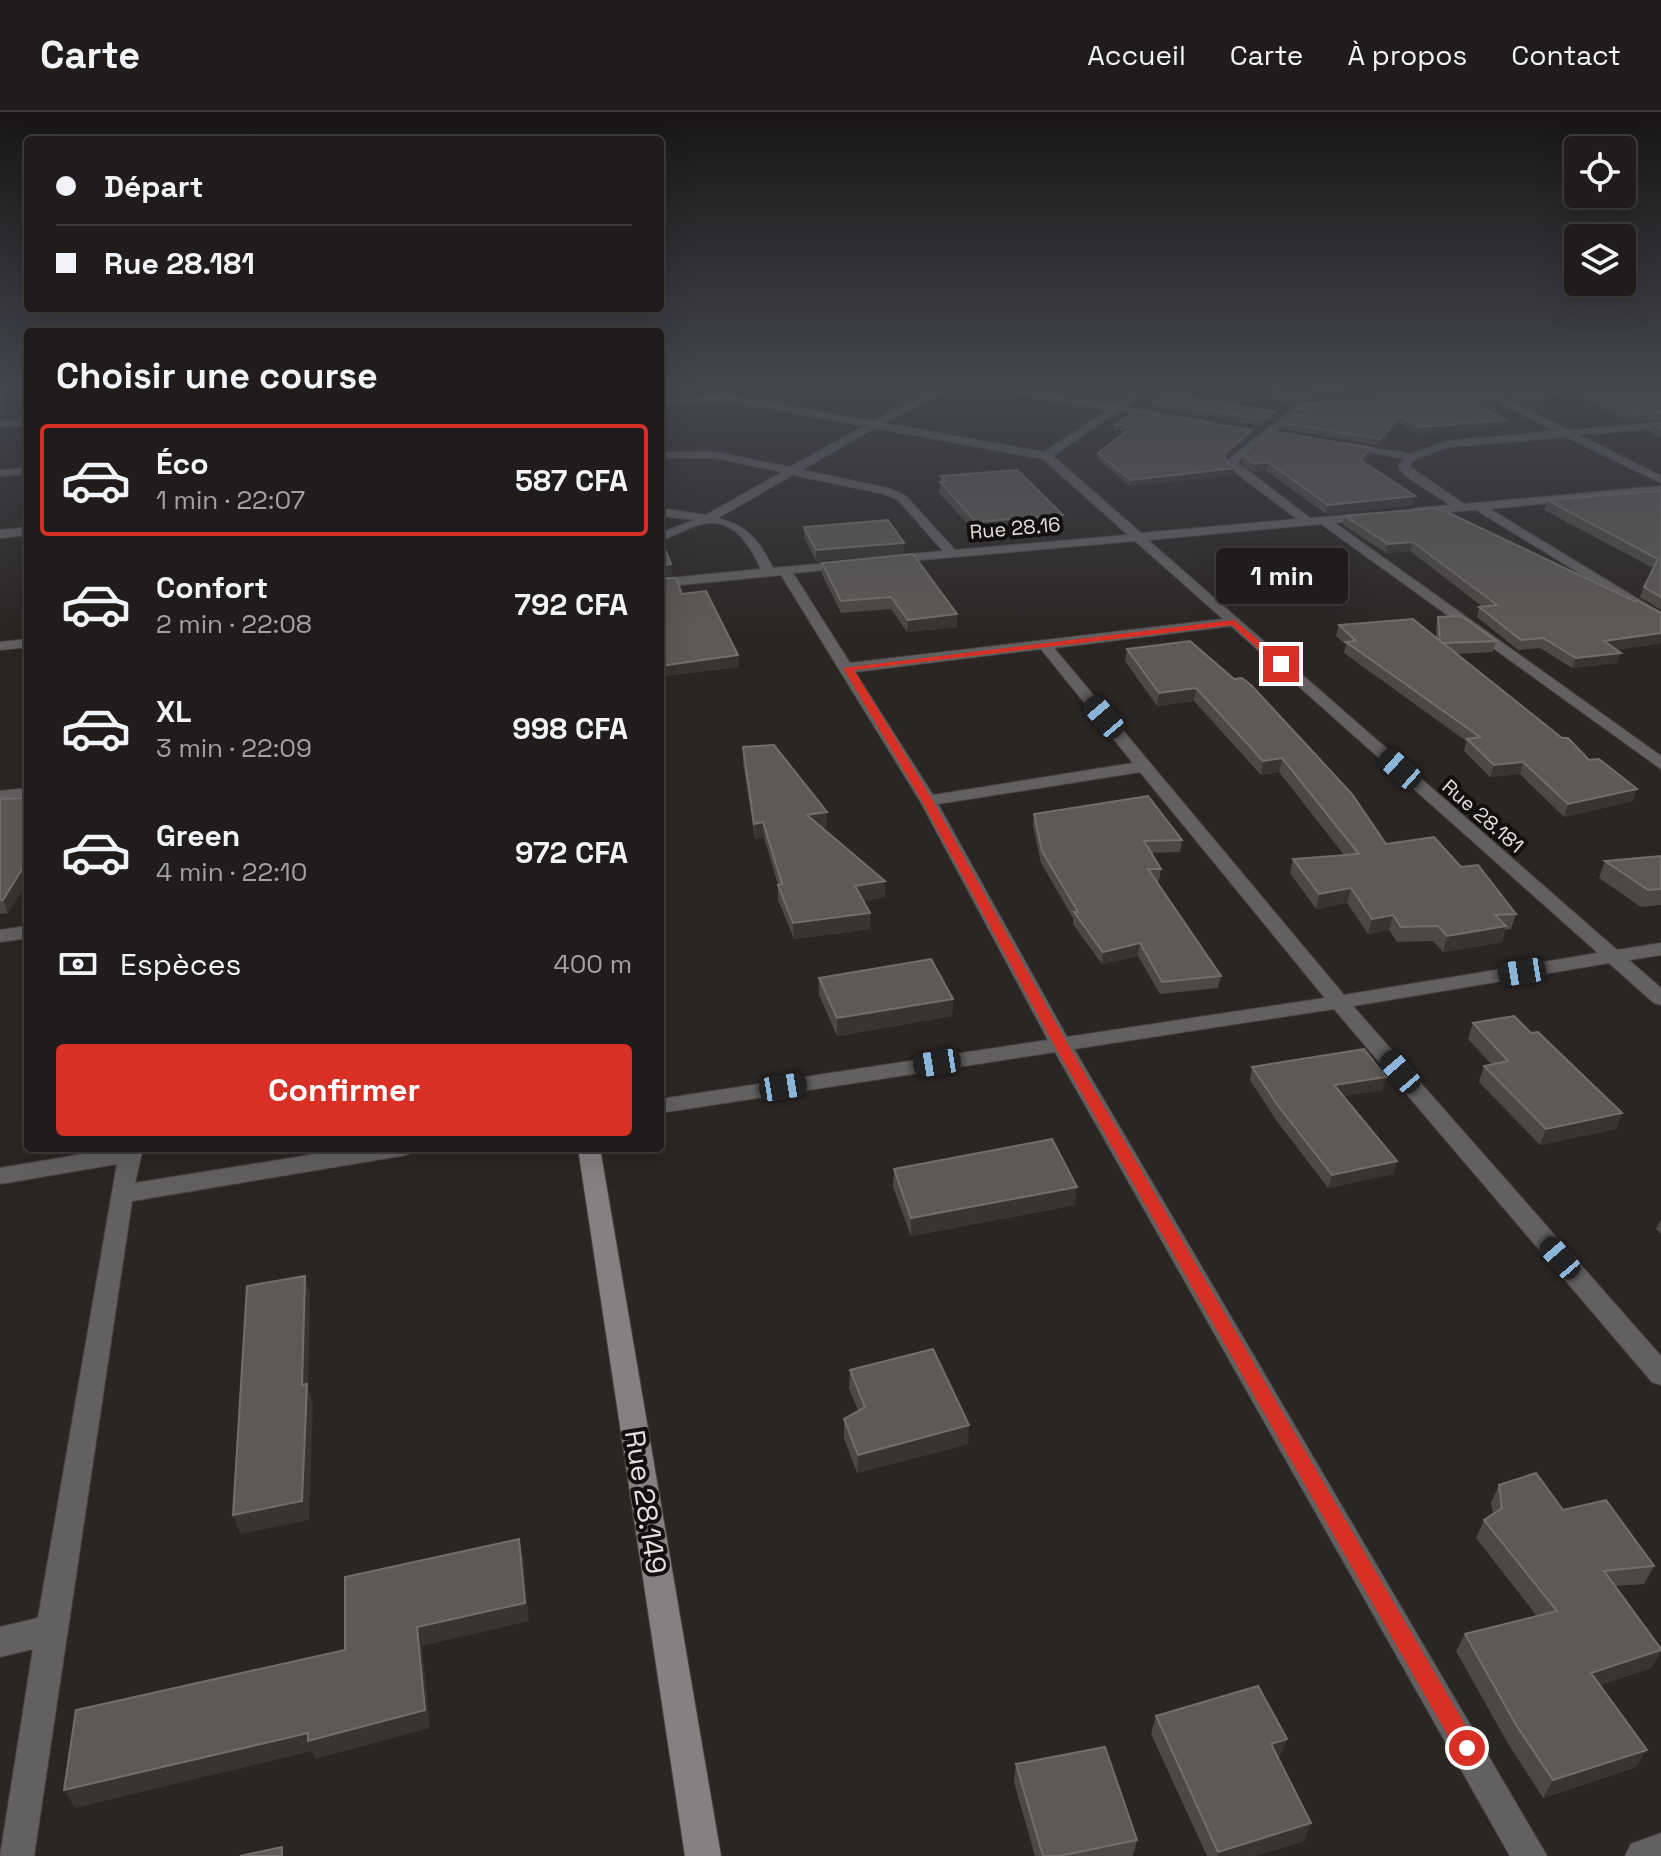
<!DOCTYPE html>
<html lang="fr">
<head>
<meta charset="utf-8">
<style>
  :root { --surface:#201c1b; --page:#282524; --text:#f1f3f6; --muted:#a2a1a3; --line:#3d3a3a; --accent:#d93025 }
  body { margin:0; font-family:"Space Grotesk",sans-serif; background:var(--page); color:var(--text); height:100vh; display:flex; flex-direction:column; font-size:30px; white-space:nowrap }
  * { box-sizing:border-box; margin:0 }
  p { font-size:26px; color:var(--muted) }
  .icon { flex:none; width:44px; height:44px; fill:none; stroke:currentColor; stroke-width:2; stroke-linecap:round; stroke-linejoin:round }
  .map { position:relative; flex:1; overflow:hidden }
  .panel { position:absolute; left:24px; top:216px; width:640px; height:824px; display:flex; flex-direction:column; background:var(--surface); border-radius:8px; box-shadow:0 8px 32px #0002,0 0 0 2px var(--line) }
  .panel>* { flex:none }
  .hud { position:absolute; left:24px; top:24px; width:640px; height:176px; border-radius:8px; box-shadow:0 8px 32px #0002,0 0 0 2px var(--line); display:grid; align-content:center; height:176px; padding:0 32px; background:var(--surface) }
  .tools { position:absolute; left:1564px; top:24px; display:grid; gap:16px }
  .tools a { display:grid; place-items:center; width:72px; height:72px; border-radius:8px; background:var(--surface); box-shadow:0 8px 32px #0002,0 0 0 2px var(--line); font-size:40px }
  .end { position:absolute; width:36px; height:36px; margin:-18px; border:10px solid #d93025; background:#fff; box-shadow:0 0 0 4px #fff }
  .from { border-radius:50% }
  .bubble { position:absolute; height:56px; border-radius:8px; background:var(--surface); box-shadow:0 8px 32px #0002,0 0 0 2px var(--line); font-size:26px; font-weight:700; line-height:56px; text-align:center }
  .car { position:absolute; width:24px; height:48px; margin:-24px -12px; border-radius:10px; box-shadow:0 0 6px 2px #0007; background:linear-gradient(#222 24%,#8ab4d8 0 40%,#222 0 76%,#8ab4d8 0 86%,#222 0) }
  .hud b { display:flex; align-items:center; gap:28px; height:76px; font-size:30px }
  .hud b+b { border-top:2px solid var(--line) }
  .hud i { width:20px; height:20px; background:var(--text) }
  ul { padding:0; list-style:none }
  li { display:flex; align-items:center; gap:24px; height:112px; margin:0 16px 12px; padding:0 16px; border:4px solid transparent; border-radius:8px }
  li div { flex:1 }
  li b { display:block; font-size:30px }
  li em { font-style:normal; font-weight:700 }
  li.on { border-color:var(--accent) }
  li>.icon { width:72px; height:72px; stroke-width:1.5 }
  h2 { padding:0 32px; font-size:36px; line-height:96px }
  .pay { display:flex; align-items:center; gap:20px; height:88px; padding:0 32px; font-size:30px }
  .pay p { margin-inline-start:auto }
  .cta { display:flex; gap:16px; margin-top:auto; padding:16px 32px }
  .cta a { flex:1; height:92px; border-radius:8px; background:var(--accent); color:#fff; font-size:32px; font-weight:700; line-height:92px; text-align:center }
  header { display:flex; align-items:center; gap:48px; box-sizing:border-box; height:112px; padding:0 40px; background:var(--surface); border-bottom:2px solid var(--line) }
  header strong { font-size:38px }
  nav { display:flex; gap:44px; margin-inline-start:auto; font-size:28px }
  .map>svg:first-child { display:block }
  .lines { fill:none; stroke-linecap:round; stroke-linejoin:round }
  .street-casing { stroke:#484442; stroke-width:2 }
  .secondary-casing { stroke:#484442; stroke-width:2 }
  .street { fill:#636061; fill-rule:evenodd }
  .secondary { fill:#858081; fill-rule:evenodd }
  .wall { fill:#4d4845 }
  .shaded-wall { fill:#393431 }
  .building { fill:#5d5956; stroke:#726e6b; stroke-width:2 }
  .route { fill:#d93025 }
  .labels { text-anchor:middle; stroke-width:8; stroke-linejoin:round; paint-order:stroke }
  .far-street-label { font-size:20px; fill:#e3dfde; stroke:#12100f }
  .near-street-label { font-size:28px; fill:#e3dfde; stroke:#12100f }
</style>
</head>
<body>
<header>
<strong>Carte</strong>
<nav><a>Accueil</a><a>Carte</a><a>À propos</a><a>Contact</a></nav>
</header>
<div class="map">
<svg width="1661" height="1744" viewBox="0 0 1661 1744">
  <rect width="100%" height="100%" fill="#2b2624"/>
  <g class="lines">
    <g class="street-casing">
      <path id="street" d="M 941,276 L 953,276 L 884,311 L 1044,340 L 1107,298 L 997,279 L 992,276 L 1012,276 L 1114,293 L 1139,276 L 1150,276 L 1125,295 L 1214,310 L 1214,314 L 1210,315 L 1118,299 L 1053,344 L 1141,421 L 1297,407 L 1228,355 L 1226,349 L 1300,291 L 1556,276 L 1551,279 L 1497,283 L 1569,318 L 1661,310 L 1661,316 L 1579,323 L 1661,364 L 1661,371 L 1566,325 L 1449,335 L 1416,347 L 1409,354 L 1464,392 L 1661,374 L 1661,380 L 1490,397 L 1661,501 L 1661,511 L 1476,398 L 1413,403 L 1413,397 L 1417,396 L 1450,393 L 1404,363 L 1398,354 L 1404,347 L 1339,334 L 1344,331 L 1411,342 L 1447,329 L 1555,319 L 1484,284 L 1303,297 L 1237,350 L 1310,406 L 1373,401 L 1375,404 L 1369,408 L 1335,411 L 1661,644 L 1661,657 L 1321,412 L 1148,428 L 1617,838 L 1661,831 L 1661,843 L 1629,848 L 1661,876 L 1661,893 L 1654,891 L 1609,851 L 1353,894 L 1661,1244 L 1661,1273 L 1652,1270 L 1334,897 L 1074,937 L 1547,1744 L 1510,1744 L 1055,940 L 660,1001 L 660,987 L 1048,928 L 920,689 L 781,463 L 660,475 L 660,467 L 761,457 C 751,436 736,408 707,411 C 692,413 675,424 660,429 L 660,421 L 694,408 L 660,404 L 660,396 L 706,403 L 782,360 L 715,346 L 660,346 L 660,340 L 715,340 L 790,355 L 864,314 L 728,289 L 660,294 L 660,288 L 728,283 L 873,309 ZM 875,316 L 1043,347 L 1128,423 L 955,438 L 906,384 L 888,376 L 802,358 ZM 793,363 L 884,382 L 898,388 L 943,439 L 891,444 L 885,448 L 887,451 L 1135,429 L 1223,507 L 850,551 L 793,461 L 847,456 L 851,455 L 851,449 L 773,456 C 759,428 748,414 718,406 ZM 1231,514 L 1598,841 L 1344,883 L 1054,536 ZM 1041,537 L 1133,651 L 933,683 L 855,560 ZM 1140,660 L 1325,886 L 1067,925 L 938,692 Z
        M 28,307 L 28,313 L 0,315 L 0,309 Z
        M 28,356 L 28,362 L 0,364 L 0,358 Z
        M 28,415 L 28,423 L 0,426 L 0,418 Z
        M 28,527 L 28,535 L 0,538 L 0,530 Z
        M 28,676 L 28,686 L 0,689 L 0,679 Z
        M 28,814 L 28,826 L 0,830 L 0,818 Z
        M 119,1036 L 143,1036 L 135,1071 L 353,1036 L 412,1036 L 409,1042 L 401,1044 L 132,1089 L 34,1744 L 0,1744 L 33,1537 L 0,1545 L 0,1515 L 38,1506 L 117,1052 L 0,1072 L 0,1056 Z
        M 1661,1721 L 1661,1744 L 1625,1744 L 1631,1732 Z"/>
    </g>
    <g class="secondary-casing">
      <path id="secondary" d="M 578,1036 L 600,1036 L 721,1744 L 685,1744 Z"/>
    </g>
    <use href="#street" class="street"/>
    <use href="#secondary" class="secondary"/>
  </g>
  <path class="wall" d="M 0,276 L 28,276 L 28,286 L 8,287 L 2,306 Z
    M 1255,276 L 1512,276 L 1300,288 L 1288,296 Z
    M 1510,278 L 1661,281 L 1661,308 L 1629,310 L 1584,287 L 1522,292 L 1508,285 Z
    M 1498,287 L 1497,294 L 1480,295 L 1507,308 L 1505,315 L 1418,322 L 1399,311 L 1378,333 L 1282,317 L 1283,311 L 1300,304 L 1301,297 Z
    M 1153,290 L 1275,300 L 1274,306 L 1263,314 L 1152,295 Z
    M 1661,311 L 1661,326 L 1650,320 L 1652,312 Z
    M 1115,312 L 1252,318 L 1251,324 L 1226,346 L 1226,349 L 1235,356 L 1234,363 L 1130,374 L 1098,347 L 1098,341 L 1126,319 L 1114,317 Z
    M 1243,343 L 1369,344 L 1363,350 L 1413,393 L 1326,402 L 1266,359 L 1254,360 L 1242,352 Z
    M 941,364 L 1063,403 L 1062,414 L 976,421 L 939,381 Z
    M 1661,379 L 1661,498 L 1640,485 L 1644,475 L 1653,456 L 1544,398 L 1547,388 Z
    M 1434,396 L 1661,531 L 1616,538 L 1617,551 L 1572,556 L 1540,536 L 1518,538 L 1477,505 L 1479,495 L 1483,495 L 1410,439 L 1386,441 L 1343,413 L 1345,404 Z
    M 804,415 L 904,442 L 816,449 L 804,425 Z
    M 822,451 L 957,515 L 907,520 L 891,497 L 841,501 L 822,462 Z
    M 1438,505 L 1496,529 L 1493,540 L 1456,542 L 1589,648 L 1633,689 L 1564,705 L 1520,662 L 1490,665 L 1464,639 L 1466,629 L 1344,541 L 1346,533 L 1336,524 L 1339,513 L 1436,526 L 1436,516 Z
    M 1190,529 L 1386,732 L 1461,755 L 1516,802 L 1511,817 L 1505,818 L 1502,830 L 1443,840 L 1433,829 L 1397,830 L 1389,818 L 1368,822 L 1347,791 L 1316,797 L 1290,761 L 1293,747 L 1344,743 L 1279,660 L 1261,663 L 1194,589 L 1157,594 L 1125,549 L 1127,537 Z
    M 743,635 L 827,700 L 827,715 L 822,716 L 885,785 L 863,789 L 870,817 L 794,827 L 778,788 L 778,773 L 764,725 L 755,727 L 743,650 Z
    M 28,686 L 28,768 L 8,801 L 0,802 L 0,687 Z
    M 1034,702 L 1182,728 L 1180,740 L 1151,741 L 1161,757 L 1159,769 L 1156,769 L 1221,864 L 1218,876 L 1160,882 L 1138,844 L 1102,852 L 1073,812 L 1073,806 L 1041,751 L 1033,714 Z
    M 1661,744 L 1661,793 L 1641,795 L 1599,766 L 1605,749 Z
    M 819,866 L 953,887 L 952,904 L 837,924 L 819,883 Z
    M 1473,911 L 1531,921 L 1622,1001 L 1616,1017 L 1540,1033 L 1479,970 L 1484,954 L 1491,952 L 1468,927 Z
    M 1252,955 L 1386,965 L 1382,978 L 1343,984 L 1397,1049 L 1393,1062 L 1328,1076 L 1276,1008 L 1250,968 Z
    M 894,1057 L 1075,1093 L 911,1124 L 893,1075 Z
    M 1661,1107 L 1661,1122 L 1656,1117 Z
    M 850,1258 L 968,1332 L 857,1361 L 844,1326 L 844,1307 L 858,1298 L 849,1277 Z
    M 1499,1373 L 1563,1398 L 1654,1454 L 1644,1472 L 1616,1474 L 1661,1537 L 1661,1539 L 1651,1556 L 1600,1573 L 1636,1655 L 1543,1686 L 1507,1630 L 1456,1539 L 1465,1522 L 1537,1504 L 1476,1426 L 1484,1408 L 1493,1402 L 1491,1391 Z
    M 1156,1604 L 1280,1645 L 1278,1646 L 1304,1729 L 1255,1744 L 1207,1744 L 1151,1622 Z
    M 1016,1652 L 1137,1728 L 1133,1744 L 1035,1744 L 1014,1670 Z"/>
  <path class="shaded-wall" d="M 6,279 L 8,287 L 2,306 L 0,307 L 0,294 Z
    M 1586,280 L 1584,287 L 1522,292 L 1524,285 Z
    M 1301,281 L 1300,288 L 1288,296 L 1289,289 Z
    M 1498,287 L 1497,294 L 1467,296 L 1469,289 Z
    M 1275,300 L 1274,306 L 1263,314 L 1264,308 Z
    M 1400,304 L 1399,311 L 1378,333 L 1380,327 Z
    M 1507,308 L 1505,315 L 1418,322 L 1420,315 Z
    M 1252,318 L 1251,324 L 1224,347 L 1225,341 Z
    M 1371,336 L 1369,344 L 1358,356 L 1360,348 Z
    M 1268,350 L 1266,359 L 1254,360 L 1255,352 Z
    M 1235,356 L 1234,363 L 1130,374 L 1131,368 Z
    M 1415,384 L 1413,393 L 1326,402 L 1328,393 Z
    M 1063,403 L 1062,414 L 976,421 L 976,410 Z
    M 1413,430 L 1410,439 L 1386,441 L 1388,432 Z
    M 904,431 L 904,442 L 816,449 L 816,438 Z
    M 671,452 L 672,463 L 660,465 L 660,454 Z
    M 957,502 L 957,515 L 907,520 L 908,508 Z
    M 1661,521 L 1661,531 L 1601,540 L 1604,529 Z
    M 1621,541 L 1617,551 L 1572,556 L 1576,546 Z
    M 738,543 L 739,555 L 660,565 L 660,554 Z
    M 1196,576 L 1194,589 L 1157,594 L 1159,581 Z
    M 1282,646 L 1279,660 L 1261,663 L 1263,649 Z
    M 1523,650 L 1520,662 L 1490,665 L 1494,653 Z
    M 1637,677 L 1633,689 L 1564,705 L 1568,692 Z
    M 827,700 L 827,715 L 807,719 L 807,703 Z
    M 763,710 L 764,725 L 755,727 L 754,712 Z
    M 27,749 L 28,749 L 28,768 L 8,801 L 3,788 Z
    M 885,769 L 885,785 L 855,790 L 855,774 Z
    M 1351,776 L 1347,791 L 1316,797 L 1319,782 Z
    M 870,801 L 870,817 L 794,827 L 793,811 Z
    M 1393,803 L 1389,818 L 1368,822 L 1372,807 Z
    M 1506,814 L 1502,830 L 1443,840 L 1447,824 Z
    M 1140,831 L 1138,844 L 1102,852 L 1103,840 Z
    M 953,887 L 952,904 L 837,924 L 837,906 Z
    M 1386,965 L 1382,978 L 1330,986 L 1334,973 Z
    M 1622,1001 L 1616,1017 L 1540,1033 L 1546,1017 Z
    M 1397,1049 L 1393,1062 L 1328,1076 L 1332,1063 Z
    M 1077,1075 L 1075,1093 L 911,1124 L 911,1106 Z
    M 305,1164 L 310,1182 L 308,1278 L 313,1291 L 309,1408 L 240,1422 L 233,1403 L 302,1273 Z
    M 969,1313 L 968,1332 L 857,1361 L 858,1343 Z
    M 519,1427 L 523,1445 L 529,1509 L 422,1534 L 430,1616 L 315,1647 L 312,1639 L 75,1696 L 64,1678 L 308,1621 L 417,1515 Z
    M 1661,1538 L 1651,1556 L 1581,1579 L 1591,1561 Z
    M 1287,1627 L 1280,1645 L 1264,1650 L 1271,1632 Z
    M 1647,1638 L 1636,1655 L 1543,1686 L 1553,1668 Z
    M 1311,1711 L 1304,1729 L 1255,1744 L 1217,1744 L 1218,1740 Z"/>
  <path class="building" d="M 0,276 L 28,276 L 28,278 L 6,279 L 0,294 Z
    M 1267,276 L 1393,276 L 1301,281 L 1289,289 Z
    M 1544,276 L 1650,276 L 1661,281 L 1661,301 L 1632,302 L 1586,280 L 1524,285 L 1510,278 Z
    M 1168,281 L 1275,300 L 1264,308 L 1153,290 Z
    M 1485,281 L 1498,287 L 1469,289 L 1507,308 L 1420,315 L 1400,304 L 1380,327 L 1283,311 L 1294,302 L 1318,307 L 1301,297 L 1305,293 Z
    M 1136,299 L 1252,318 L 1225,341 L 1226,349 L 1235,356 L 1131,368 L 1098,341 L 1132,315 L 1115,312 Z
    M 1661,311 L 1661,317 L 1652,312 Z
    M 1270,319 L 1371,336 L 1360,348 L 1415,384 L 1328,393 L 1268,350 L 1255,352 L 1243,343 Z
    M 1017,358 L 1063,403 L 976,410 L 940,370 L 946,369 L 941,364 Z
    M 1661,379 L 1661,485 L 1644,475 L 1658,447 L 1547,388 Z
    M 1434,396 L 1445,399 L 1636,490 L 1637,488 L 1661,501 L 1661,521 L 1604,529 L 1621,541 L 1576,546 L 1543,526 L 1521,528 L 1479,495 L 1497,493 L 1413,430 L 1388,432 L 1345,404 Z
    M 888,408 L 904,431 L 816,438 L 804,415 Z
    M 660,439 L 666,439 L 671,452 L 660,454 Z
    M 913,442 L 957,502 L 908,508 L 891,485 L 841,489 L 822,451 Z
    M 660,466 L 676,466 L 682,482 L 706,479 L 738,543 L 660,554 Z
    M 1461,504 L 1496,529 L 1443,531 L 1562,626 L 1568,626 L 1589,648 L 1599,647 L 1637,677 L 1568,692 L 1523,650 L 1494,653 L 1467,627 L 1480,625 L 1346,530 L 1356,529 L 1339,513 L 1413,507 L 1440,529 L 1438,505 Z
    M 1190,529 L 1234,567 L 1242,566 L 1252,574 L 1352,682 L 1386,732 L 1434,725 L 1461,755 L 1478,753 L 1516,802 L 1495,803 L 1506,814 L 1447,824 L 1438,814 L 1401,815 L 1393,803 L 1372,807 L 1351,776 L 1319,782 L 1293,747 L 1359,742 L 1282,646 L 1263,649 L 1196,576 L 1159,581 L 1127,537 Z
    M 774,633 L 827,700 L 807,703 L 885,769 L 855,774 L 870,801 L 793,811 L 778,773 L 782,772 L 763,710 L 754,712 L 743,635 Z
    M 1148,684 L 1182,728 L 1144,729 L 1161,757 L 1148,757 L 1221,864 L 1162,870 L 1140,831 L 1103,840 L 1074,800 L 1078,800 L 1042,739 L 1034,702 Z
    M 28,686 L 28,749 L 27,749 L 3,788 L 0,788 L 0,687 Z
    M 1661,744 L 1661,777 L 1648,778 L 1605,749 Z
    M 931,847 L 953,887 L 837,906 L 819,866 Z
    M 1514,904 L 1531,921 L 1538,920 L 1622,1001 L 1546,1017 L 1484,954 L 1508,949 L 1473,911 Z
    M 1364,937 L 1386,965 L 1334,973 L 1397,1049 L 1332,1063 L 1279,995 L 1252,955 Z
    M 1052,1027 L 1077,1075 L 911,1106 L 894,1057 Z
    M 305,1164 L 302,1273 L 307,1272 L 302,1389 L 233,1403 L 247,1174 Z
    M 933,1237 L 969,1313 L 858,1343 L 844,1307 L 865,1295 L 850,1258 Z
    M 1536,1361 L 1563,1398 L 1606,1388 L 1654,1454 L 1604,1459 L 1661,1537 L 1661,1538 L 1591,1561 L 1647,1638 L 1553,1668 L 1516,1613 L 1465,1522 L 1557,1499 L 1484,1408 L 1502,1396 L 1499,1373 Z
    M 519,1427 L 525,1491 L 417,1515 L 425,1598 L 308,1629 L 308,1621 L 64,1678 L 76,1598 L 345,1538 L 345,1465 Z
    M 1258,1574 L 1287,1627 L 1271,1632 L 1311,1711 L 1218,1740 L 1156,1604 Z
    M 1105,1635 L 1137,1728 L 1059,1744 L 1043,1744 L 1016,1652 Z
    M 282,1735 L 282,1744 L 240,1744 Z"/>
  <linearGradient id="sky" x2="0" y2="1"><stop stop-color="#181514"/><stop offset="0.53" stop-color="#444750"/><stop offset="1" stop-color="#444750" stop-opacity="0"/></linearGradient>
  <rect width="1661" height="520" fill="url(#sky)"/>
  <path class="route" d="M 1234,508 L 1285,550 L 1285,554 L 1278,554 L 1232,513 L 854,558 L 933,689 L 1067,931 L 1474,1628 L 1477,1636 L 1474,1643 L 1467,1646 L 1459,1643 L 1053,931 L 922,689 L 843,556 Z"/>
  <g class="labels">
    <g class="far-street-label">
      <text transform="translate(1015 416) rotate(-5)" y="7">Rue 28.16</text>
      <text transform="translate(1483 704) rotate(41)" y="7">Rue 28.181</text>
    </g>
    <g class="near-street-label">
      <text transform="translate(646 1390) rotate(81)" y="10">Rue 28.149</text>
    </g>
  </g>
</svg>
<div class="tools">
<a><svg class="icon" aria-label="locate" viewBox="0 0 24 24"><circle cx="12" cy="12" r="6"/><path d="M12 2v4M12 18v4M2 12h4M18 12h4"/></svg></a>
<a><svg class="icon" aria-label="layers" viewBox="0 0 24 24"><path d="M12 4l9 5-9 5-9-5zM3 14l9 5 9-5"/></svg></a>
</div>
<i class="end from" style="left:1467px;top:1636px"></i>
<i class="end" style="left:1281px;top:552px"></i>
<div class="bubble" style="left:1216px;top:436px;width:132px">1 min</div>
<i class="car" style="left:1104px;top:605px;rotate:320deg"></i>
<i class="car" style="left:1400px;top:657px;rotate:312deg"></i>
<i class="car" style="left:1522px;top:860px;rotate:261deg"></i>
<i class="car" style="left:937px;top:951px;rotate:261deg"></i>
<i class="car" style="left:1400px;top:960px;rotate:319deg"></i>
<i class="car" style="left:783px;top:975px;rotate:81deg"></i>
<i class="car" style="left:1560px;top:1146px;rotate:319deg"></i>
<div class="hud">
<b><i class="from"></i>Départ</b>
<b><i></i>Rue 28.181</b>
</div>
<section class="panel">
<h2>Choisir une course</h2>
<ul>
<li class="on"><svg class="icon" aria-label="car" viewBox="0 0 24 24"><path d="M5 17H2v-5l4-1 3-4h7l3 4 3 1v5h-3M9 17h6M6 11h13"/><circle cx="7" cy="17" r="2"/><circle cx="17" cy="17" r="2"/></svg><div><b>Éco</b><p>1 min · 22:07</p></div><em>587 CFA</em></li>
<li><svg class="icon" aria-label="car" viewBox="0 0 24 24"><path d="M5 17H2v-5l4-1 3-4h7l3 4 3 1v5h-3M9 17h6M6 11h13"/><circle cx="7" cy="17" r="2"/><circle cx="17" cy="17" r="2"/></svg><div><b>Confort</b><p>2 min · 22:08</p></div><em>792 CFA</em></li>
<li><svg class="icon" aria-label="car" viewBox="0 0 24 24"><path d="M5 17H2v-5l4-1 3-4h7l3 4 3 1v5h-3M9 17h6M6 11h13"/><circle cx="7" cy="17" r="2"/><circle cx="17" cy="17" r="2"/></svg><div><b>XL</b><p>3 min · 22:09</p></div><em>998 CFA</em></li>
<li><svg class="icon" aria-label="car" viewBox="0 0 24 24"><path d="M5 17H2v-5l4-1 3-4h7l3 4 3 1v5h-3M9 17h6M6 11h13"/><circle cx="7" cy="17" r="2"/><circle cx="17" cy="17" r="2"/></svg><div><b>Green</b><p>4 min · 22:10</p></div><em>972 CFA</em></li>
</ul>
<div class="pay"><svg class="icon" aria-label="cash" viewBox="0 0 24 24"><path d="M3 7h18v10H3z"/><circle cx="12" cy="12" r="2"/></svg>Espèces<p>400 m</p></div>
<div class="cta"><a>Confirmer</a></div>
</section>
</div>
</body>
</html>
